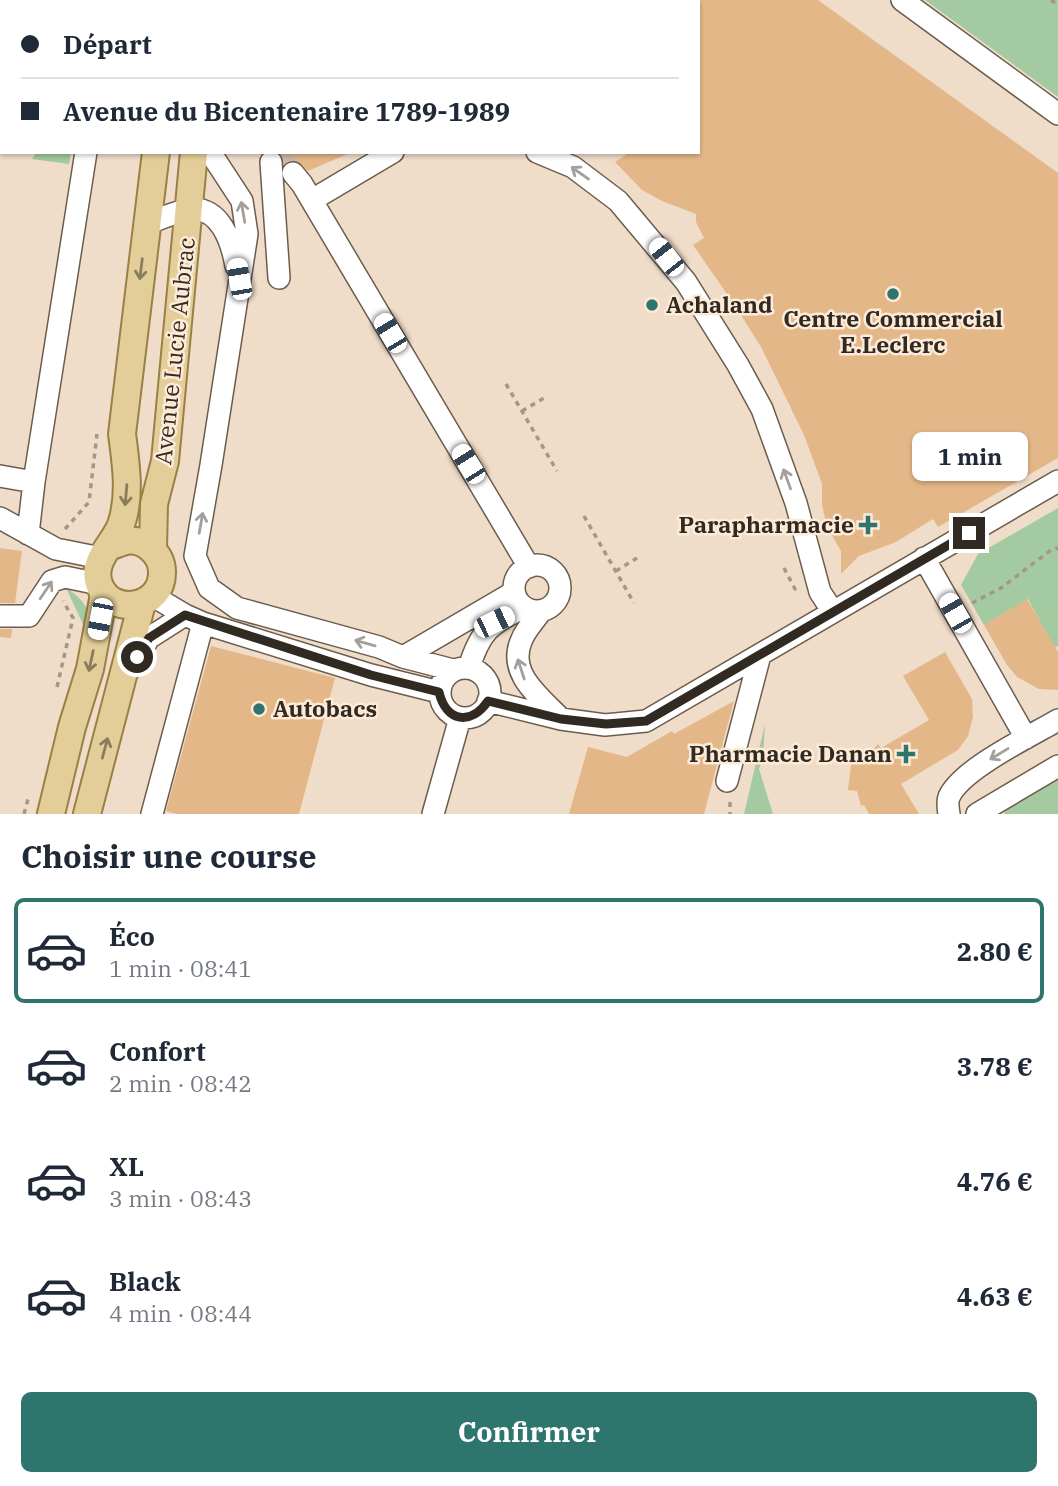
<!DOCTYPE html>
<html lang="fr">
<head>
<meta charset="utf-8">
<style>
  :root { --surface:#fff; --page:#f2f2f3; --text:#1f2937; --muted:#747a83; --line:#e0e1e3; --accent:#2e756d }
  body { margin:0; font-family:"IBM Plex Serif",serif; background:var(--page); color:var(--text); height:100vh; display:flex; flex-direction:column; font-size:26px; white-space:nowrap }
  * { box-sizing:border-box; margin:0 }
  p { font-size:23px; color:var(--muted) }
  .icon { flex:none; width:38px; height:38px; fill:none; stroke:currentColor; stroke-width:2; stroke-linecap:round; stroke-linejoin:round }
  .map { position:relative; height:814px; overflow:hidden }
  .details { display:flex; flex-direction:column; background:var(--surface); flex:1 }
  .details>* { flex:none }
  .guide { position:absolute; left:0px; top:0px; width:700px; height:154px; box-shadow:0 2px 5px #0004; display:grid; align-content:center; height:154px; padding:0 21px; background:var(--surface) }
  .end { position:absolute; width:32px; height:32px; margin:-16px; border:9px solid #312a23; background:#fff; box-shadow:0 0 0 4px #fff }
  .from { border-radius:50% }
  .bubble { position:absolute; height:49px; border-radius:10px; background:var(--surface); box-shadow:0 2px 5px #0004; font-size:23px; font-weight:700; line-height:49px; text-align:center }
  .car { position:absolute; width:21px; height:42px; margin:-21px -10px; border-radius:9px; box-shadow:0 0 5px 2px #0007; background:linear-gradient(#fff 24%,#345 0 40%,#fff 0 76%,#345 0 86%,#fff 0) }
  .guide b { display:flex; align-items:center; gap:24px; height:66px; font-size:26px }
  .guide b+b { border-top:2px solid var(--line) }
  .guide i { width:18px; height:18px; background:var(--text) }
  ul { padding:0; list-style:none }
  li { display:flex; align-items:center; gap:21px; height:105px; margin:0 14px 10px; padding:0 7px; border:4px solid transparent; border-radius:10px }
  li div { flex:1 }
  li b { display:block; font-size:26px }
  li em { font-style:normal; font-weight:700 }
  li.on { border-color:var(--accent) }
  li>.icon { width:63px; height:63px; stroke-width:1.5 }
  h2 { padding:0 21px; font-size:32px; line-height:84px }
  .button { display:flex; gap:14px; margin-top:auto; padding:14px 21px }
  .button a { flex:1; height:80px; border-radius:10px; background:var(--accent); color:#fff; font-size:28px; font-weight:700; line-height:80px; text-align:center }
  .map>svg:first-child { display:block }
  .green { fill:#a3caa0 }
  .building { fill:#e4b788 }
  .lines { fill:none; stroke-linecap:round; stroke-linejoin:round }
  .minor-tunnel { stroke:#c9b9a9; stroke-width:21; stroke-dasharray:21 10; stroke-linecap:butt }
  .minor-casing { stroke:#6c5c4c; stroke-width:24 }
  .major-casing { stroke:#998044; stroke-width:30 }
  .path { stroke:#a49688; stroke-width:3.5; stroke-dasharray:5 5; stroke-linecap:butt }
  .minor { stroke:#fff; stroke-width:21 }
  .major { stroke:#e3ce99; stroke-width:26 }
  .oneway { stroke:#a29f9c }
  .oneway2 { stroke:#8a7c5e }
  .route { stroke:#312a23; stroke-width:9 }
  .poi-dot { fill:#2e756d; stroke:#fdead7; stroke-width:2.5 }
  .labels { text-anchor:middle; stroke-width:5; stroke-linejoin:round; paint-order:stroke }
  .poi-label { font-size:23px; font-weight:bold; fill:#312a23; stroke:#fdead7; text-anchor:start }
  .street-label { font-size:23px; fill:#312a23; stroke:#fdead7 }
</style>
</head>
<body>
<div class="map">
<svg width="1058" height="814" viewBox="0 0 1058 814">
  <rect width="100%" height="100%" fill="#efddca"/>
  <path class="green" d="M 925,0 L 1058,0 L 1058,97 Z
    M 37,152 L 71,152 L 69,164 L 32,159 Z
    M 1058,508 L 1058,646 L 1054,648 L 1028,599 L 984,625 L 961,585 L 978,554 Z
    M 66,588 C 85,599 93,614 89,637 Z
    M 765,724 L 763,758 L 759,769 L 773,814 L 744,814 Z
    M 1058,776 L 1058,814 L 1005,814 L 1003,809 Z"/>
  <path class="building" d="M 698,0 L 818,0 L 1058,173 L 1058,458 L 938,527 L 933,519 L 896,542 L 859,556 L 841,574 L 841,551 L 827,527 L 822,504 L 822,484 L 804,435 L 761,347 L 734,304 L 693,245 L 704,238 L 696,222 L 696,214 L 662,201 L 642,190 L 615,162 L 630,152 L 698,152 Z
    M 279,152 L 352,152 L 308,171 L 297,161 L 284,163 Z
    M 0,548 L 22,551 L 15,603 L 0,603 Z
    M 1027,599 L 1058,652 L 1058,690 L 1039,689 L 1017,677 L 1007,665 L 984,625 Z
    M 0,629 L 12,629 L 11,638 L 0,637 Z
    M 211,646 L 335,678 L 299,814 L 177,814 L 166,811 Z
    M 945,652 L 972,699 L 973,717 L 968,736 L 958,750 L 901,784 L 919,814 L 869,814 L 864,805 L 861,806 L 857,791 L 848,790 L 851,765 L 858,750 L 866,756 L 878,744 L 881,748 L 929,720 L 903,676 Z
    M 734,701 L 704,814 L 569,814 L 588,747 L 627,757 L 672,731 L 674,734 Z"/>
  <g class="lines">
    <path class="minor-tunnel" d="M 277,152 L 293,173"/>
    <g class="minor-casing">
      <path id="minor" d="M 902,0 L 1058,114
        M 103,2 L 104,0
        M 256,2 L 256,0
        M 210,152 L 242,201 L 247,234 L 211,465 L 195,556 L 209,588 L 237,608 L 379,647 L 403,657 L 453,670
        M 537,152 L 573,167 L 618,201 L 686,282 L 738,365 L 762,409 L 796,503 L 820,592 L 833,612
        M 271,162 L 279,278
        M 293,173 L 302,184 L 529,567
        M 312,200 L 393,152
        M 146,224 C 160,219 174,212 188,210 C 220,204 232,243 236,266
        M 0,476 L 34,482 L 86,152
        M 0,518 L 56,549 L 101,558
        M 28,534 L 34,482
        M 924,558 L 1026,738
        M514 588a23 23 0 1 1 46 0a23 23 0 1 1-46 0Z
        M 153,596 L 185,615 L 203,623 L 371,675 L 439,692
        M 541,611 C 535,620 526,629 522,639 C 506,673 540,697 561,719
        M 0,616 L 29,616 L 52,581 L 65,577 L 99,584
        M 403,657 L 514,592
        M 469,668 C 480,631 490,624 524,607
        M440 693a25 25 0 1 1 50 0a25 25 0 1 1-50 0Z
        M 130,669 L 149,638 L 185,615
        M 488,701 L 561,719 L 605,725 L 646,721 L 1058,481
        M 727,781 L 760,655
        M 152,814 L 203,623
        M 433,814 L 460,718
        M 949,814 C 948,808 947,802 949,797 C 961,769 1031,736 1058,720
        M 977,814 L 1058,766"/>
    </g>
    <g class="major-casing">
      <path id="major" d="M 176,2 L 176,0
        M 212,2 L 213,0
        M 111,546 C 115,545 121,542 126,541 C 144,538 162,554 162,572 C 163,608 111,618 99,584 C 91,561 113,545 121,525 C 131,496 126,464 122,434 L 156,152
        M 153,549 L 154,504 L 165,461 L 194,152
        M 51,814 L 72,727 L 90,669 L 104,594
        M 87,814 L 142,603"/>
    </g>
    <path class="path" d="M 1051,0 L 1058,5
      M 506,384 L 557,471
      M 522,411 L 544,398
      M 584,516 L 634,603
      M 65,529 L 89,502 L 97,434
      M 784,568 L 795,589 L 797,587
      M 616,571 L 637,558
      M 972,603 L 1001,588 L 1051,550 L 1058,548
      M 57,687 L 73,618 L 63,601
      M 730,802 L 730,814
      M 24,814 L 28,799"/>
    <use href="#minor" class="minor"/>
    <use href="#major" class="major"/>
  </g>
  <defs><path id="oneway-shaft" d="M-6 0H5M1.5-3L5.5 0L1.5 3" fill="none" stroke-width="1.6" stroke-linecap="round" stroke-linejoin="round" transform="scale(1.75)"/></defs>
  <g class="oneway">
    <use href="#oneway-shaft" transform="translate(580 173) rotate(-145)"/>
    <use href="#oneway-shaft" transform="translate(243 212) rotate(-100)"/>
    <use href="#oneway-shaft" transform="translate(787 479) rotate(-110)"/>
    <use href="#oneway-shaft" transform="translate(201 523) rotate(-80)"/>
    <use href="#oneway-shaft" transform="translate(46 590) rotate(-56)"/>
    <use href="#oneway-shaft" transform="translate(365 643) rotate(-164)"/>
    <use href="#oneway-shaft" transform="translate(521 669) rotate(-108)"/>
    <use href="#oneway-shaft" transform="translate(999 754) rotate(149)"/>
  </g>
  <g class="oneway2">
    <use href="#oneway-shaft" transform="translate(141 269) rotate(97)"/>
    <use href="#oneway-shaft" transform="translate(126 495) rotate(95)"/>
    <use href="#oneway-shaft" transform="translate(91 661) rotate(102)"/>
    <use href="#oneway-shaft" transform="translate(105 748) rotate(-75)"/>
  </g>
  <g class="lines">
    <path class="route" d="M 137,657 L 149,638 L 185,615 L 371,675 L 439,692 C 446,722 471,726 488,701 L 561,719 L 606,724 L 646,721 L 969,533"/>
  </g>
  <g class="poi-dot">
    <circle cx="893" cy="294" r="7"/>
    <circle cx="652" cy="305" r="7"/>
    <path d="M864.5 514.5h7v7h7v7h-7v7h-7v-7h-7v-7h7z"/>
    <circle cx="259" cy="709" r="7"/>
    <path d="M902.5 743.5h7v7h7v7h-7v7h-7v-7h-7v-7h7z"/>
  </g>
  <g class="labels">
    <g class="poi-label">
      <text x="666" y="313">Achaland</text>
      <text x="893" y="327" text-anchor="middle">Centre Commercial<tspan x="893" dy="26">E.Leclerc</tspan></text>
      <text x="854" y="533" text-anchor="end">Parapharmacie</text>
      <text x="273" y="717">Autobacs</text>
      <text x="892" y="762" text-anchor="end">Pharmacie Danan</text>
    </g>
    <g class="street-label">
      <text transform="translate(175 351) rotate(-84)" y="8">Avenue Lucie Aubrac</text>
    </g>
  </g>
</svg>
<i class="end from" style="left:137px;top:657px"></i>
<i class="end" style="left:969px;top:533px"></i>
<div class="bubble" style="left:912px;top:432px;width:116px">1 min</div>
<i class="car" style="left:666px;top:257px;rotate:322deg"></i>
<i class="car" style="left:239px;top:279px;rotate:350deg"></i>
<i class="car" style="left:390px;top:333px;rotate:329deg"></i>
<i class="car" style="left:468px;top:464px;rotate:328deg"></i>
<i class="car" style="left:955px;top:613px;rotate:330deg"></i>
<i class="car" style="left:100px;top:619px;rotate:191deg"></i>
<i class="car" style="left:494px;top:622px;rotate:64deg"></i>
<div class="guide">
<b><i class="from"></i>Départ</b>
<b><i></i>Avenue du Bicentenaire 1789-1989</b>
</div>
</div>
<section class="details">
<h2>Choisir une course</h2>
<ul>
<li class="on"><svg class="icon" aria-label="car" viewBox="0 0 24 24"><path d="M5 17H2v-5l4-1 3-4h7l3 4 3 1v5h-3M9 17h6M6 11h13"/><circle cx="7" cy="17" r="2"/><circle cx="17" cy="17" r="2"/></svg><div><b>Éco</b><p>1 min · 08:41</p></div><em>2.80 €</em></li>
<li><svg class="icon" aria-label="car" viewBox="0 0 24 24"><path d="M5 17H2v-5l4-1 3-4h7l3 4 3 1v5h-3M9 17h6M6 11h13"/><circle cx="7" cy="17" r="2"/><circle cx="17" cy="17" r="2"/></svg><div><b>Confort</b><p>2 min · 08:42</p></div><em>3.78 €</em></li>
<li><svg class="icon" aria-label="car" viewBox="0 0 24 24"><path d="M5 17H2v-5l4-1 3-4h7l3 4 3 1v5h-3M9 17h6M6 11h13"/><circle cx="7" cy="17" r="2"/><circle cx="17" cy="17" r="2"/></svg><div><b>XL</b><p>3 min · 08:43</p></div><em>4.76 €</em></li>
<li><svg class="icon" aria-label="car" viewBox="0 0 24 24"><path d="M5 17H2v-5l4-1 3-4h7l3 4 3 1v5h-3M9 17h6M6 11h13"/><circle cx="7" cy="17" r="2"/><circle cx="17" cy="17" r="2"/></svg><div><b>Black</b><p>4 min · 08:44</p></div><em>4.63 €</em></li>
</ul>
<div class="button"><a>Confirmer</a></div>
</section>
</body>
</html>
